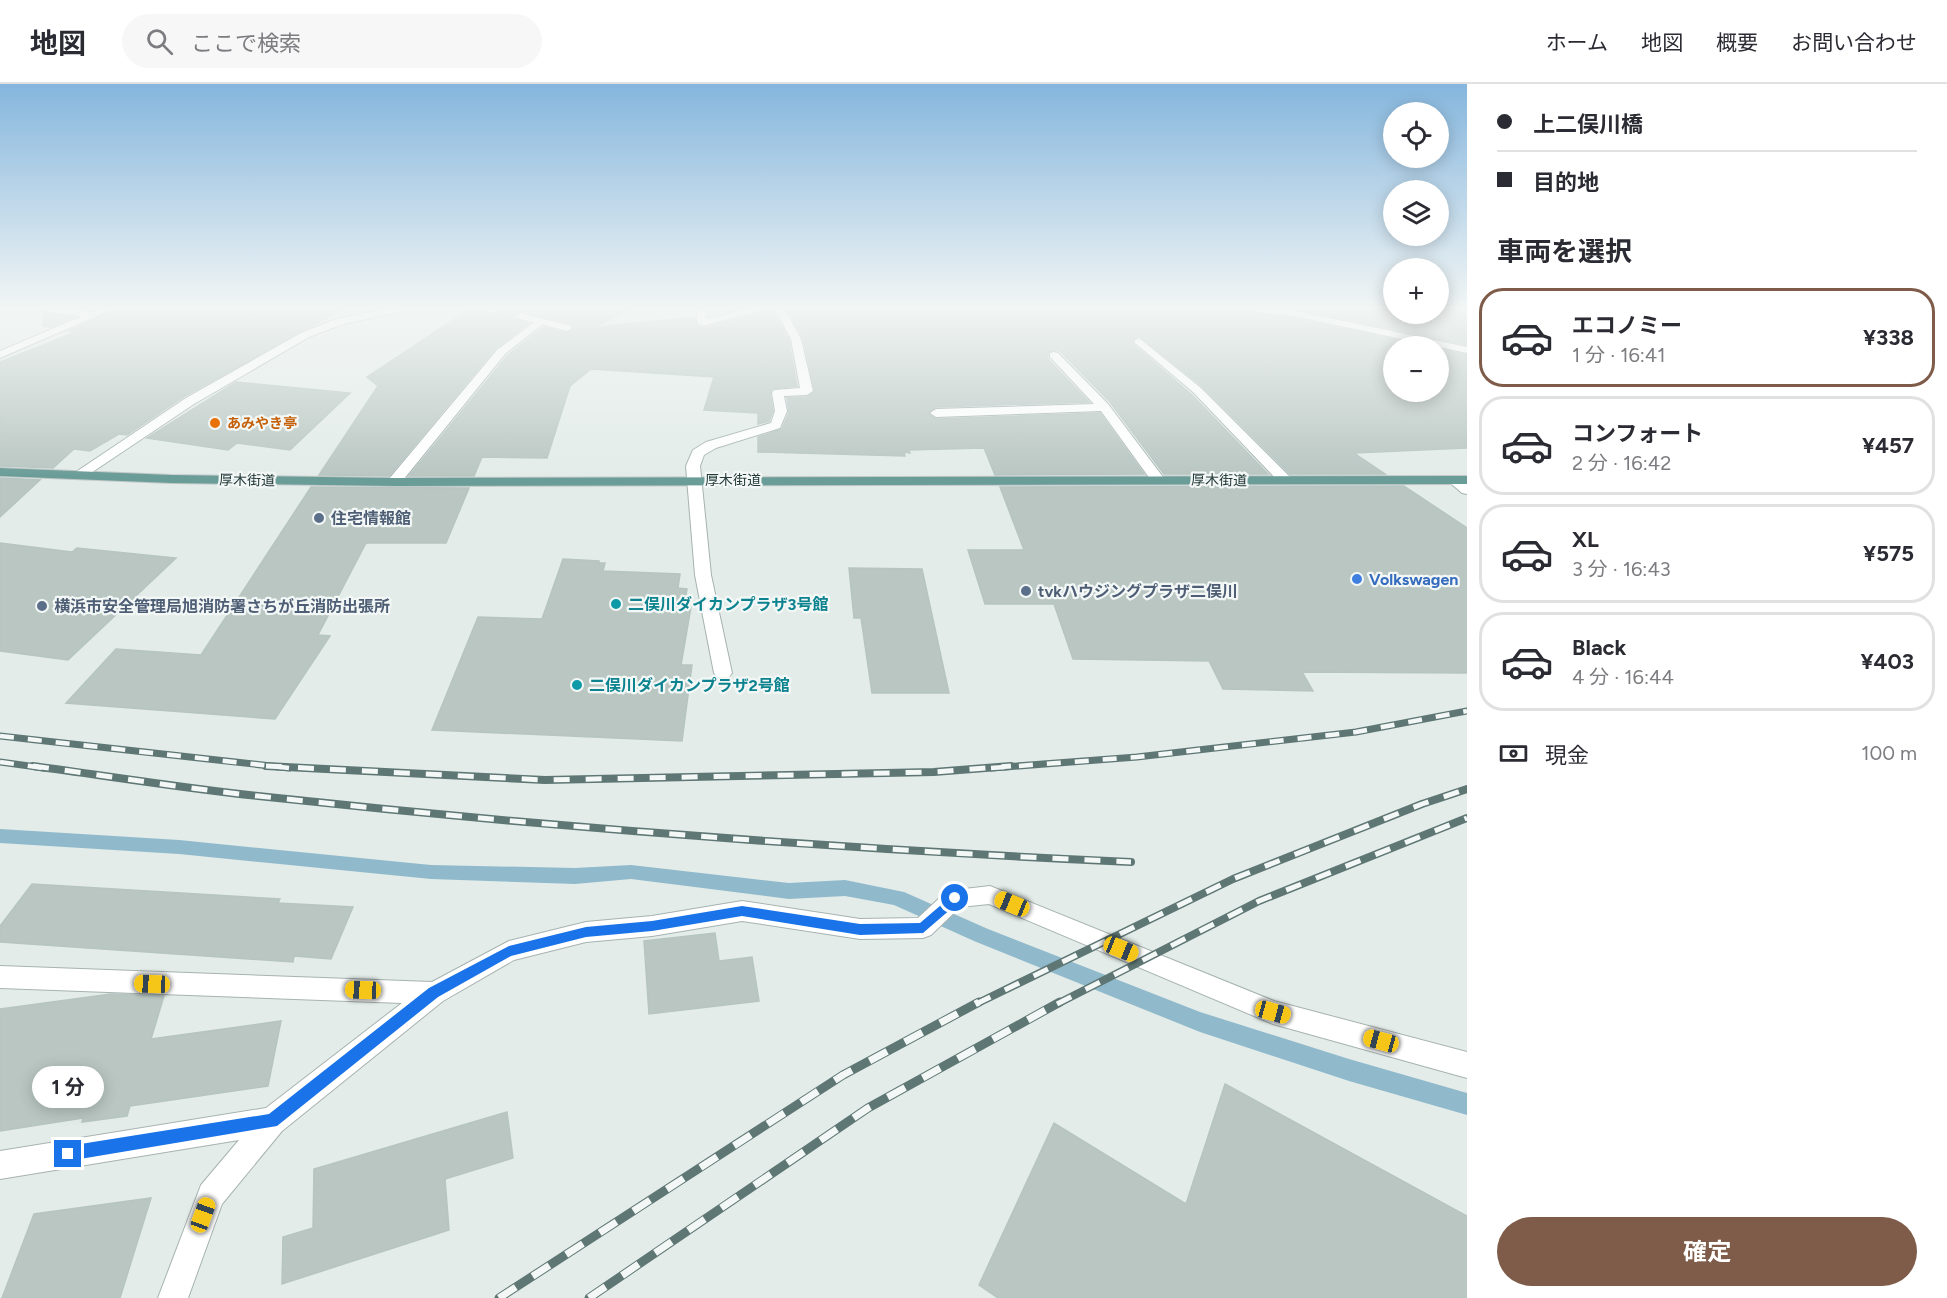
<!DOCTYPE html>
<html lang="ja">
<head>
<meta charset="utf-8">
<style>
  :root { --surface:#fff; --page:#f7f7f7; --text:#2b2b33; --muted:#7c7c81; --line:#e1e1e2; --accent:#7f5c4a }
  body { margin:0; font-family:Figtree,"Noto Sans JP",sans-serif; background:var(--page); color:var(--text); height:100vh; display:flex; flex-direction:column; font-size:22px; white-space:nowrap }
  * { box-sizing:border-box; margin:0 }
  p { font-size:20px; color:var(--muted) }
  .icon { flex:none; width:33px; height:33px; fill:none; stroke:currentColor; stroke-width:2; stroke-linecap:round; stroke-linejoin:round }
  .map { position:relative; flex:1; overflow:hidden }
  .details { display:flex; flex-direction:column; background:var(--surface); width:480px }
  .details>* { flex:none }
  .guide { display:grid; align-content:center; height:132px; padding:0 30px; background:var(--surface) }
  .tools { position:absolute; left:1383px; top:18px; display:grid; gap:12px }
  .tools a { display:grid; place-items:center; width:66px; height:66px; border-radius:50%; background:var(--surface); box-shadow:0 3px 15px #0003; font-size:30px }
  .end { position:absolute; width:27px; height:27px; margin:-14px; border:8px solid #1a73e8; background:#fff; box-shadow:0 0 0 3px #fff }
  .from { border-radius:50% }
  .bubble { position:absolute; height:42px; border-radius:21px; background:var(--surface); box-shadow:0 3px 15px #0003; font-size:20px; font-weight:700; line-height:42px; text-align:center }
  .car { position:absolute; width:18px; height:36px; margin:-18px -9px; border-radius:8px; box-shadow:0 0 4px 2px #0007; background:linear-gradient(#f5c518 24%,#345 0 40%,#f5c518 0 76%,#345 0 86%,#f5c518 0) }
  .guide b { display:flex; align-items:center; gap:21px; height:57px; font-size:22px }
  .guide b+b { border-top:2px solid var(--line) }
  .guide i { width:15px; height:15px; background:var(--text) }
  ul { padding:0; list-style:none }
  li { display:flex; align-items:center; gap:18px; height:99px; margin:0 12px 9px; padding:0 18px; border:3px solid var(--line); border-radius:24px }
  li div { flex:1 }
  li b { display:block; font-size:22px }
  li em { font-style:normal; font-weight:700 }
  li.on { border-color:var(--accent) }
  li>.icon { width:54px; height:54px; stroke-width:1.5 }
  h2 { padding:0 30px; font-size:27px; line-height:72px }
  .pay { display:flex; align-items:center; gap:15px; height:66px; padding:0 30px; font-size:22px }
  .pay p { margin-inline-start:auto }
  .button { display:flex; gap:12px; margin-top:auto; padding:12px 30px }
  .button a { flex:1; height:69px; border-radius:36px; background:var(--accent); color:#fff; font-size:24px; font-weight:700; line-height:69px; text-align:center }
  header { display:flex; align-items:center; gap:36px; box-sizing:border-box; height:84px; padding:0 30px; background:var(--surface); border-bottom:2px solid var(--line) }
  header strong { font-size:28px }
  nav { display:flex; gap:33px; margin-inline-start:auto; font-size:21px }
  .search { width:420px; height:54px; background:var(--page); display:flex; align-items:center; gap:15px; box-sizing:border-box; padding:0 21px; border-radius:33px; color:var(--muted); font-size:22px }
  main { display:flex; flex:1; min-height:0 }
  .map>svg:first-child { display:block }
  .lines { fill:none; stroke-linecap:round; stroke-linejoin:round }
  .stream { fill:#90bacc; fill-rule:evenodd }
  .building { fill:#b9c6c2; stroke:#b6c5c1; stroke-width:1.5 }
  .lane-casing { stroke:#a6b3b1; stroke-width:2 }
  .street-casing { stroke:#a6b3b1; stroke-width:2 }
  .secondary-casing { stroke:#a2b6b2; stroke-width:2 }
  .primary-casing { stroke:#c2c8c8; stroke-width:2 }
  .lane { fill:#fff; fill-rule:evenodd }
  .street { fill:#fff; fill-rule:evenodd }
  .secondary { fill:#fff; fill-rule:evenodd }
  .primary { fill:#6b9d98; fill-rule:evenodd }
  .rail-far2-casing { stroke:#5f7774; stroke-width:7 }
  .rail-far1-casing { stroke:#5f7774; stroke-width:8 }
  .rail-casing { stroke:#5f7774; stroke-width:9 }
  .rail-far2 { stroke:#f3f8f7; stroke-width:4.5; stroke-dasharray:14; stroke-linecap:butt }
  .rail-far1 { stroke:#f3f8f7; stroke-width:5; stroke-dasharray:16; stroke-linecap:butt }
  .rail { stroke:#f3f8f7; stroke-width:7; stroke-dasharray:20; stroke-linecap:butt }
  .route { fill:#1a73e8 }
  .food-dot { fill:#e8710a; stroke:#f3f8f7; stroke-width:2 }
  .service-dot { fill:#5c6f8a; stroke:#f3f8f7; stroke-width:2 }
  .shop-dot { fill:#3f7fe0; stroke:#f3f8f7; stroke-width:2 }
  .culture-dot { fill:#0f9aa8; stroke:#f3f8f7; stroke-width:2 }
  .labels { text-anchor:middle; stroke-width:4.5; stroke-linejoin:round; paint-order:stroke }
  .far-food-label { font-size:14px; font-weight:bold; fill:#c56008; stroke:#f3f8f7; text-anchor:start }
  .far-street-label { font-size:14px; fill:#243b39; stroke:#f3f8f7 }
  .service-label { font-size:16px; font-weight:bold; fill:#4e5e75; stroke:#f3f8f7; text-anchor:start }
  .shop-label { font-size:16px; font-weight:bold; fill:#366cbe; stroke:#f3f8f7; text-anchor:start }
  .culture-label { font-size:16px; font-weight:bold; fill:#0d838f; stroke:#f3f8f7; text-anchor:start }
</style>
</head>
<body>
<header>
<strong>地図</strong>
<div class="search"><svg class="icon" aria-label="search" viewBox="0 0 24 24"><circle cx="10" cy="10" r="6"/><path d="M15 15l6 6"/></svg>ここで検索</div>
<nav><a>ホーム</a><a>地図</a><a>概要</a><a>お問い合わせ</a></nav>
</header>
<main>
<div class="map">
<svg width="1467" height="1214" viewBox="0 0 1467 1214">
  <rect width="100%" height="100%" fill="#e3ece9"/>
  <g class="lines">
    <path class="stream" d="M 0,745 L 179,756 L 431,781 L 575,784 L 631,781 L 789,799 L 845,796 L 904,808 L 988,845 L 1200,928 L 1349,975 L 1467,1009 L 1467,1031 L 1349,997 L 1200,948 L 974,857 L 894,821 L 845,812 L 789,815 L 631,795 L 575,800 L 431,795 L 179,770 L 0,759 Z"/>
  </g>
  <path class="building" d="M 122,222 L 348,222 L 185,312 L 127,351 L 119,350 L 90,367 L 74,365 L 53,384 L 0,382 L 0,278 L 76,248 L 69,247 Z
    M 474,222 L 482,222 L 482,227 L 494,231 L 502,226 L 500,222 L 634,222 L 596,243 L 695,233 L 696,241 L 703,244 L 773,226 L 789,256 L 797,302 L 772,305 L 770,309 L 773,327 L 769,337 L 758,340 L 758,329 L 704,326 L 714,293 L 591,285 L 570,302 L 547,374 L 482,373 L 474,392 L 409,392 L 507,272 L 543,243 L 566,249 L 574,245 L 572,240 L 520,227 L 514,231 L 515,235 L 529,239 L 495,265 L 389,392 L 319,391 L 378,302 L 367,293 Z
    M 1228,222 L 1235,227 L 1293,234 L 1426,262 L 1394,262 L 1394,308 L 1438,308 L 1438,265 L 1467,271 L 1467,364 L 1354,369 L 1385,390 L 1290,390 L 1202,302 L 1139,252 L 1132,256 L 1134,261 L 1191,310 L 1268,390 L 1164,390 L 1110,318 L 1060,267 L 1055,266 L 1048,268 L 1048,275 L 1089,318 L 936,323 L 928,330 L 936,335 L 1100,329 L 1144,390 L 995,391 L 984,364 L 909,366 L 910,369 L 904,368 L 905,372 L 758,368 L 758,353 L 782,345 L 789,328 L 787,314 L 807,313 L 815,308 L 803,254 L 786,223 Z
    M 1296,222 L 1394,222 L 1394,230 L 1438,230 L 1438,222 L 1444,222 L 1467,230 L 1467,261 L 1297,225 Z
    M 44,229 L 74,233 L 50,243 L 43,242 Z
    M 236,298 L 350,309 L 290,366 L 237,359 L 228,366 L 147,354 Z
    M 0,394 L 40,396 L 0,433 Z
    M 1404,402 L 1467,444 L 1467,589 L 1302,588 L 1313,607 L 1223,605 L 1209,577 L 1073,575 L 1054,520 L 985,520 L 968,466 L 1024,466 L 1000,403 Z
    M 311,403 L 469,404 L 446,459 L 366,459 L 318,551 L 330,552 L 275,635 L 66,619 L 116,565 L 201,571 Z
    M 0,459 L 72,468 L 77,464 L 176,474 L 68,576 L 0,567 Z
    M 563,475 L 599,477 L 599,479 L 605,479 L 603,487 L 680,490 L 678,504 L 687,505 L 684,522 L 691,523 L 681,581 L 692,581 L 682,657 L 432,646 L 478,533 L 542,535 Z
    M 849,484 L 922,485 L 949,609 L 872,609 L 861,534 L 854,534 Z
    M 32,800 L 280,815 L 278,819 L 353,823 L 331,875 L 294,872 L 293,878 L 0,858 L 0,842 Z
    M 715,849 L 719,877 L 752,873 L 759,917 L 649,930 L 644,857 Z
    M 111,910 L 164,912 L 151,955 L 281,937 L 268,1002 L 130,1022 L 127,1032 L 82,1038 L 83,1034 L 0,1047 L 0,925 Z
    M 1225,1000 L 1467,1132 L 1467,1214 L 998,1214 L 979,1201 L 1054,1039 L 1186,1120 Z
    M 507,1028 L 513,1074 L 445,1095 L 449,1146 L 282,1200 L 283,1153 L 313,1144 L 314,1085 Z
    M 151,1114 L 120,1214 L 2,1214 L 34,1130 Z"/>
  <g class="lines">
    <g class="lane-casing">
      <path id="lane" d="M 28,222 L 55,222 L 94,228 L 99,231 L 94,234 L 33,225 Z
        M 484,222 L 497,222 L 500,226 L 495,229 L 484,226 Z
        M 1282,222 L 1293,222 L 1296,227 L 1467,263 L 1467,269 L 1289,231 Z
        M 395,223 L 399,224 L 399,228 L 343,240 L 309,253 L 194,320 L 82,395 L 72,395 L 70,392 L 186,314 L 301,249 L 336,235 Z
        M 521,229 L 571,242 L 572,244 L 567,247 L 517,234 L 516,232 Z
        M 1054,268 L 1058,269 L 1108,320 L 1163,393 L 1165,396 L 1163,399 L 1153,399 L 1101,327 L 936,333 L 930,329 L 936,325 L 1094,320 L 1050,273 L 1050,269 Z"/>
    </g>
    <g class="street-casing">
      <path id="street" d="M 106,222 L 120,222 L 0,274 L 0,267 Z
        M 698,222 L 708,222 L 707,235 L 756,222 L 783,222 L 801,255 L 813,307 L 807,311 L 784,312 L 787,327 L 780,344 L 716,364 L 704,371 L 700,382 L 711,491 L 732,589 L 729,593 L 717,593 L 714,589 L 695,491 L 686,382 L 693,366 L 706,358 L 771,339 L 775,327 L 772,309 L 774,306 L 800,304 L 791,255 L 774,223 L 702,242 L 697,239 Z
        M 1230,222 C 1247,222 1285,220 1298,229 L 1293,232 L 1235,225 Z
        M 540,234 L 545,237 L 544,239 L 505,270 L 399,401 L 389,401 L 387,398 L 389,395 L 497,266 Z
        M 1139,254 L 1201,304 L 1291,394 L 1293,397 L 1291,400 L 1281,400 L 1193,308 L 1135,259 L 1134,257 Z
        M 990,802 L 1274,917 L 1467,968 L 1467,994 L 1273,940 L 989,820 L 960,823 L 931,851 L 923,854 L 860,855 L 742,837 L 652,852 L 586,858 L 514,876 L 443,917 L 282,1047 L 222,1120 L 188,1214 L 158,1214 L 201,1101 L 239,1056 L 0,1095 L 0,1067 L 266,1024 L 402,919 L 0,904 L 0,882 L 432,898 L 509,857 L 586,838 L 652,832 L 742,817 L 860,835 L 918,834 L 947,807 Z"/>
    </g>
    <g class="secondary-casing">
      <path id="secondary" d="M 1455,393 L 1467,399 L 1467,410 L 1462,409 L 1448,397 Z"/>
    </g>
    <g class="primary-casing">
      <path id="primary" d="M 0,384 L 171,391 L 394,394 L 1467,392 L 1467,400 L 394,402 L 171,399 L 0,392 Z"/>
    </g>
    <use href="#lane" class="lane"/>
    <use href="#street" class="street"/>
    <use href="#secondary" class="secondary"/>
    <use href="#primary" class="primary"/>
    <g class="rail-far2-casing">
      <path id="rail-far2" d="M 0,652 L 289,684
        M 0,678 L 44,684
        M 991,684 L 1137,673 L 1356,648 L 1467,627"/>
    </g>
    <g class="rail-far1-casing">
      <path id="rail-far1" d="M 33,682 C 108,692 183,704 258,712 C 548,743 840,765 1131,778
        M 266,682 L 545,696 L 934,688 L 1011,682
        M 976,920 L 1233,795 L 1422,720 L 1467,705
        M 1057,920 L 1259,817 L 1467,734"/>
    </g>
    <g class="rail-casing">
      <path id="rail" d="M 499,1214 L 843,991 L 979,918
        M 589,1214 L 868,1024 L 1060,918"/>
    </g>
    <use href="#rail-far2" class="rail-far2"/>
    <use href="#rail-far1" class="rail-far1"/>
    <use href="#rail" class="rail"/>
  </g>
  <linearGradient id="sky" x2="0" y2="1"><stop stop-color="#85b6dd"/><stop offset="0.57" stop-color="#f2f6f5"/><stop offset="1" stop-color="#f2f6f5" stop-opacity="0"/></linearGradient>
  <rect width="1467" height="392" fill="url(#sky)"/>
  <path class="route" d="M 955,809 L 959,810 L 959,818 L 923,849 L 860,851 L 742,832 L 652,847 L 586,853 L 511,872 L 438,913 L 277,1042 L 68,1077 L 63,1075 L 60,1070 L 63,1065 L 68,1062 L 269,1030 L 429,904 L 509,862 L 586,843 L 652,837 L 742,822 L 860,840 L 920,839 Z"/>
  <circle class="food-dot" cx="215" cy="339" r="6"/>
  <g class="service-dot">
    <circle cx="319" cy="434" r="6"/>
    <circle cx="1026" cy="507" r="6"/>
    <circle cx="42" cy="522" r="6"/>
  </g>
  <circle class="shop-dot" cx="1357" cy="495" r="6"/>
  <g class="culture-dot">
    <circle cx="616" cy="520" r="6"/>
    <circle cx="577" cy="601" r="6"/>
  </g>
  <g class="labels">
    <g class="far-food-label">
      <text x="227" y="344">あみやき亭</text>
    </g>
    <g class="far-street-label">
      <text transform="translate(247 396) rotate(1)" y="5">厚木街道</text>
      <text x="733" y="401">厚木街道</text>
      <text transform="translate(1219 396) rotate(1)" y="5">厚木街道</text>
    </g>
    <g class="service-label">
      <text x="331" y="440">住宅情報館</text>
      <text x="1038" y="513">tvkハウジングプラザ二俣川</text>
      <text x="54" y="528">横浜市安全管理局旭消防署さちが丘消防出張所</text>
    </g>
    <g class="shop-label">
      <text x="1369" y="501">Volkswagen</text>
    </g>
    <g class="culture-label">
      <text x="628" y="526">二俣川ダイカンプラザ3号館</text>
      <text x="589" y="607">二俣川ダイカンプラザ2号館</text>
    </g>
  </g>
</svg>
<div class="tools">
<a><svg class="icon" aria-label="locate" viewBox="0 0 24 24"><circle cx="12" cy="12" r="6"/><path d="M12 2v4M12 18v4M2 12h4M18 12h4"/></svg></a>
<a><svg class="icon" aria-label="layers" viewBox="0 0 24 24"><path d="M12 4l9 5-9 5-9-5zM3 14l9 5 9-5"/></svg></a>
<a>+</a>
<a>−</a>
</div>
<i class="end from" style="left:955px;top:814px"></i>
<i class="end" style="left:68px;top:1070px"></i>
<div class="bubble" style="left:32px;top:982px;width:72px">1 分</div>
<i class="car" style="left:1012px;top:820px;rotate:292deg"></i>
<i class="car" style="left:1121px;top:865px;rotate:112deg"></i>
<i class="car" style="left:152px;top:900px;rotate:272deg"></i>
<i class="car" style="left:363px;top:906px;rotate:272deg"></i>
<i class="car" style="left:1273px;top:928px;rotate:105deg"></i>
<i class="car" style="left:1381px;top:957px;rotate:285deg"></i>
<i class="car" style="left:203px;top:1131px;rotate:20deg"></i>
</div>
<section class="details">
<div class="guide">
<b><i class="from"></i>上二俣川橋</b>
<b><i></i>目的地</b>
</div>
<h2>車両を選択</h2>
<ul>
<li class="on"><svg class="icon" aria-label="car" viewBox="0 0 24 24"><path d="M5 17H2v-5l4-1 3-4h7l3 4 3 1v5h-3M9 17h6M6 11h13"/><circle cx="7" cy="17" r="2"/><circle cx="17" cy="17" r="2"/></svg><div><b>エコノミー</b><p>1 分 · 16:41</p></div><em>¥338</em></li>
<li><svg class="icon" aria-label="car" viewBox="0 0 24 24"><path d="M5 17H2v-5l4-1 3-4h7l3 4 3 1v5h-3M9 17h6M6 11h13"/><circle cx="7" cy="17" r="2"/><circle cx="17" cy="17" r="2"/></svg><div><b>コンフォート</b><p>2 分 · 16:42</p></div><em>¥457</em></li>
<li><svg class="icon" aria-label="car" viewBox="0 0 24 24"><path d="M5 17H2v-5l4-1 3-4h7l3 4 3 1v5h-3M9 17h6M6 11h13"/><circle cx="7" cy="17" r="2"/><circle cx="17" cy="17" r="2"/></svg><div><b>XL</b><p>3 分 · 16:43</p></div><em>¥575</em></li>
<li><svg class="icon" aria-label="car" viewBox="0 0 24 24"><path d="M5 17H2v-5l4-1 3-4h7l3 4 3 1v5h-3M9 17h6M6 11h13"/><circle cx="7" cy="17" r="2"/><circle cx="17" cy="17" r="2"/></svg><div><b>Black</b><p>4 分 · 16:44</p></div><em>¥403</em></li>
</ul>
<div class="pay"><svg class="icon" aria-label="cash" viewBox="0 0 24 24"><path d="M3 7h18v10H3z"/><circle cx="12" cy="12" r="2"/></svg>現金<p>100 m</p></div>
<div class="button"><a>確定</a></div>
</section>
</main>
</body>
</html>
